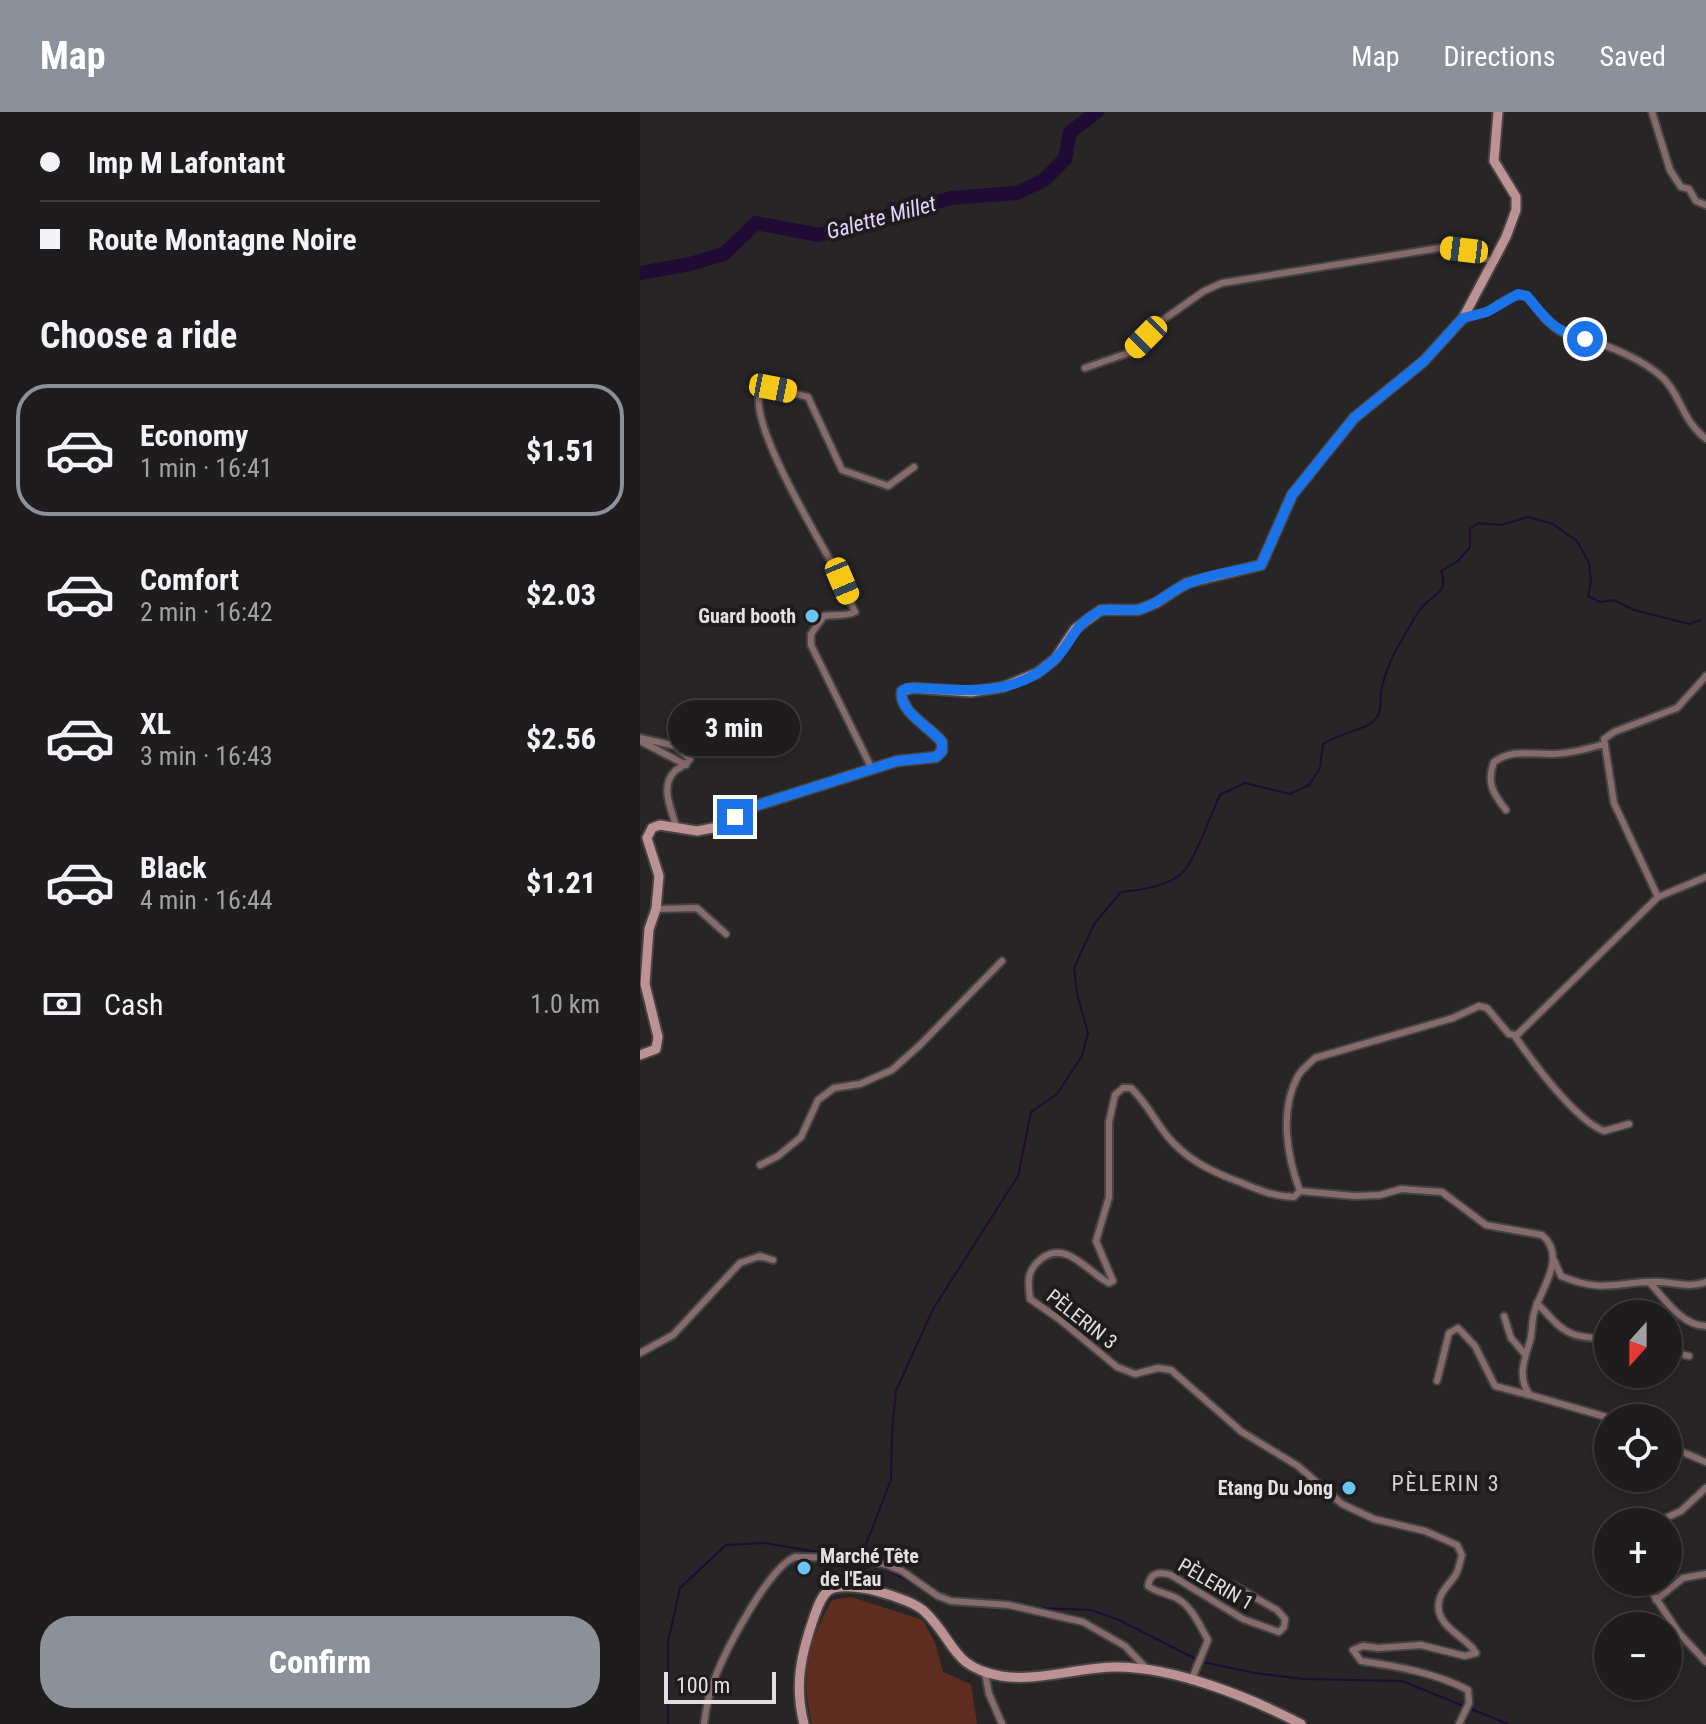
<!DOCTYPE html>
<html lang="en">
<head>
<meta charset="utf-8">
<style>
  :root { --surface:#1e1c1c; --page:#2b2929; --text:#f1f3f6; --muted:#a1a1a3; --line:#3c3a3b; --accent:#8c9099 }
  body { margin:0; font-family:"Roboto Condensed",sans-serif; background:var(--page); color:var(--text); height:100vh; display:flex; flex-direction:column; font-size:30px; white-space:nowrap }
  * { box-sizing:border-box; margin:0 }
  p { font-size:26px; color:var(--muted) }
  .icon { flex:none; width:44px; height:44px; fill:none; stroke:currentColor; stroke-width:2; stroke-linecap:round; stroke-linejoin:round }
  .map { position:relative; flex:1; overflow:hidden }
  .details { display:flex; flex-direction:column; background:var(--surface); width:640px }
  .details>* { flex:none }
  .top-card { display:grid; align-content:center; height:176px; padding:0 40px; background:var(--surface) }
  .needle { width:52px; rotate:201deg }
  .controls { position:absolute; left:954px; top:1188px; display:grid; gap:16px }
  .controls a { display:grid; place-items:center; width:88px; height:88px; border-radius:50%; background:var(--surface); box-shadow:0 4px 12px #0003,0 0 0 2px var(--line); font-size:40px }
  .scale { position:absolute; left:24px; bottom:20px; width:112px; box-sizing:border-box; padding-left:8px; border:4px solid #e1dfe0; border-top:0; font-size:22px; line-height:28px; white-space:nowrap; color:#e1dfe0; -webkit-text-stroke:6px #1e1b1d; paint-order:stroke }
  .end { position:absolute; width:36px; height:36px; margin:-18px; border:10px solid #1a73e8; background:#fff; box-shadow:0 0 0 4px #fff }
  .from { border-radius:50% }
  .bubble { position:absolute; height:56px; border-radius:28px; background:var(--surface); box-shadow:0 4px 12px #0003,0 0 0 2px var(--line); font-size:26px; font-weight:800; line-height:56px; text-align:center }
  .car { position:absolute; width:24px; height:48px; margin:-24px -12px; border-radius:10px; box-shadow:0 0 6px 2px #0007; background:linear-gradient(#f5c518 24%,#345 0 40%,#f5c518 0 76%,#345 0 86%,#f5c518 0) }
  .top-card b { display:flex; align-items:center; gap:28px; height:76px; font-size:30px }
  .top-card b+b { border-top:2px solid var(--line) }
  .top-card i { width:20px; height:20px; background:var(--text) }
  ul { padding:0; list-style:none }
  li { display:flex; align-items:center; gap:24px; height:132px; margin:0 16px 12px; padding:0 24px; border:4px solid transparent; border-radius:32px }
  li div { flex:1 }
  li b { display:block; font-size:30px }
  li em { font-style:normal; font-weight:800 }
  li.active { border-color:var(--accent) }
  li>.icon { width:72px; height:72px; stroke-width:1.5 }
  h2 { padding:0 40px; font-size:36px; line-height:96px }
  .pay { display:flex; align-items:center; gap:20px; height:88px; padding:0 40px; font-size:30px }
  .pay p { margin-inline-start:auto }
  .primary-button { display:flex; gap:16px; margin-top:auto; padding:16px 40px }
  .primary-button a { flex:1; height:92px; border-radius:32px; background:var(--accent); color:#fff; font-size:32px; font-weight:800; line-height:92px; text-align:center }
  header { display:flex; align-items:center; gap:48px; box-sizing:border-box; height:112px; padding:0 40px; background:var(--accent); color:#fff }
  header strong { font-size:38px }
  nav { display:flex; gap:44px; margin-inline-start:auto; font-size:28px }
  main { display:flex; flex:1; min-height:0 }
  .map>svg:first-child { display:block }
  .green { fill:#5e2d1f }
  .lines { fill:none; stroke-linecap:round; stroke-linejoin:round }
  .stream { stroke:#1f0b34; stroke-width:2 }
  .river { stroke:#1f0b34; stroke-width:14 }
  .street-casing { stroke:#464344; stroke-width:10 }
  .secondary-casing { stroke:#464344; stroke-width:13 }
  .street { stroke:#866b6d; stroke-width:6 }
  .secondary { stroke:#bd9295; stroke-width:9 }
  .route { stroke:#1a73e8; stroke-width:10 }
  .poi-dot { fill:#69c4f0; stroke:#1e1b1d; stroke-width:3 }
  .labels { text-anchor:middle; stroke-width:8; stroke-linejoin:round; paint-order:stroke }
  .poi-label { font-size:20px; font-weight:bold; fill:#e1dfe0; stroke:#1e1b1d; text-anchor:end }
  .street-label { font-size:20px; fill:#e1dfe0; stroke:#1e1b1d }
  .water-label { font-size:22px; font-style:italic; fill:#e3d1ff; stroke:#1e1b1d }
  .neighbourhood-label { font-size:22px; letter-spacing:2px; fill:#d5d1d3; stroke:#1e1b1d }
</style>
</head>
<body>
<header>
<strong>Map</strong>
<nav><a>Map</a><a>Directions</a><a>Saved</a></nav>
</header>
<main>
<section class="details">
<div class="top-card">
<b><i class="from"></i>Imp M Lafontant</b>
<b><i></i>Route Montagne Noire</b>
</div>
<h2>Choose a ride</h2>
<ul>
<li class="active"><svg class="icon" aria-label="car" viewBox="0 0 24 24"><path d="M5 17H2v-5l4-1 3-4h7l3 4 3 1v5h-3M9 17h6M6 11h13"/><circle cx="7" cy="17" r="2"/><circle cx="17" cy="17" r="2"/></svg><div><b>Economy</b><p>1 min · 16:41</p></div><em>$1.51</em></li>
<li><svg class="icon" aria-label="car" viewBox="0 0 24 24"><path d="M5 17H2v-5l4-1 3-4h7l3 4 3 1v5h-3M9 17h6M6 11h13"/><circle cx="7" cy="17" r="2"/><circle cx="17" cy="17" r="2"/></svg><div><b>Comfort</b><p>2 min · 16:42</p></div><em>$2.03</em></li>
<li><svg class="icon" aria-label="car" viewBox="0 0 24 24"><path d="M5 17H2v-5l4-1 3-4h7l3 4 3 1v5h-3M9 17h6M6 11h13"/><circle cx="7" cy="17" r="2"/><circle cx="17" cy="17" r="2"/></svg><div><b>XL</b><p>3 min · 16:43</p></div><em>$2.56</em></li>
<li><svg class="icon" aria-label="car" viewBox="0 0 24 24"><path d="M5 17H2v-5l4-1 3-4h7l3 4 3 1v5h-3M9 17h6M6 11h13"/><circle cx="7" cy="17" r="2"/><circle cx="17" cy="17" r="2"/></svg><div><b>Black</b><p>4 min · 16:44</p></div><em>$1.21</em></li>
</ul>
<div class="pay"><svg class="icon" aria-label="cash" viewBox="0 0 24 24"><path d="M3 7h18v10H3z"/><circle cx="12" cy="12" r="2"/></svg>Cash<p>1.0 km</p></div>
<div class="primary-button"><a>Confirm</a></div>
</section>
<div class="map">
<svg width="1066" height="1612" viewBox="0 0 1066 1612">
  <rect width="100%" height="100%" fill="#282526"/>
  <path class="green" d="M 211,1485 L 283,1508 L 296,1533 L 303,1560 L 331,1572 L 337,1612 L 172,1612 C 160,1564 168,1530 192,1488 Z"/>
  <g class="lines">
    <path class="stream" d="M 221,1445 L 251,1368 L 252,1319 L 256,1279 L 293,1197 L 378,1064 L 391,1000 L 417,982 L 442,944 L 448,921 L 437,882 L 434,856 L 454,812 L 481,780 C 497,779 528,774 541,762 C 556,748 570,703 580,683 L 605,671 L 650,682 L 669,673 L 680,656 L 683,632 C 698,621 729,618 737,605 C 743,597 739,585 742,575 C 746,557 754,540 764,524 C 770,515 776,501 784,493 C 796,481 809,479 801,459 L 818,449 L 830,435 L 830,417 L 838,411 L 861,413 L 888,405 L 913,412 L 937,429 L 949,451 L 951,470 L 948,484 L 960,490 L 974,488 L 994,498 L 1049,512 L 1061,508
      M 247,1458 L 277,1473
      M 400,1496 L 451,1498 L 479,1508 L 554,1546
      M 563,1550 L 615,1561 L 663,1567 L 762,1569 L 868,1612
      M 28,1612 L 28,1530 L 40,1476 L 86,1433 L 124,1431 L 196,1443"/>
    <path class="river" d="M 0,161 L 50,152 L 84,142 L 116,111 L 179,123 L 311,86 L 377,81 L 404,68 L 425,47 L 430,20 L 457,0"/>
    <g class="street-casing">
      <path id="street" d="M 1012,0 L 1030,58 L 1041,75 L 1049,77 L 1056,89 L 1066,93
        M 823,206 C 832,204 842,202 850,198 C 863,190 871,181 887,184 C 898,198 906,211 921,220 C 928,224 937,224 945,227 C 970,234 1004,248 1023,266 C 1041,283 1041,307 1066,327
        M 445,256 L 491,240 L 520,210 L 564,179 L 582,171 L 806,135 L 824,138 L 853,150
        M 0,626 L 36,634 L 50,647 C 45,654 41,654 35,659 C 19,675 32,697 36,715
        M 2,630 L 46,653
        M 232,657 L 171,533 L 171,522 L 184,504 C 194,502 206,505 215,500 C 210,489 206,477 200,466 C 182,432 108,313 120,280 L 133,276 L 168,285 L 202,358 L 248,374 L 274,355
        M 866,698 C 853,682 846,670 854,650 C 873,636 892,643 914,642 C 931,641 948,637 964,632
        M 1018,785 L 974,691 L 964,627 L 974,620 L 1037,596 L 1066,564
        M 16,797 L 57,796 L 86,822
        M 874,923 L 878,922 L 1018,785 L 1066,765
        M 120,1053 L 138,1044 L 161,1025 L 178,988 L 194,976 L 220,972 L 252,958 L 280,933 L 362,849
        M 660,1079 L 714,1084 L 740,1083 L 761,1077 L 802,1080 L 846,1113 L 902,1123 C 927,1144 902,1175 895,1198 C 891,1208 893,1219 890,1229 C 884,1248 877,1266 890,1283 L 970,1306
        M 914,1148 L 921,1164 C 966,1183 979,1168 1022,1170 C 1038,1171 1050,1176 1066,1170
        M 1010,1171 C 1025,1187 1042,1214 1066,1214
        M 897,1191 C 925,1221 926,1225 968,1227
        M 864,1204 L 871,1226 L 884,1241
        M 1028,1239 L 1049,1244
        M 0,1241 L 33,1223 L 100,1151 L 120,1144 L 133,1148
        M 797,1269 L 809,1221 L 818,1216 L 835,1234 L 855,1274 L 889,1283
        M 1028,1334 L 1066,1350
        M 1017,1410 L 1041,1399 L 1066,1376
        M 1005,1470 L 1039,1521 L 1066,1550
        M 1016,1488 L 1043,1466 L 1066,1462
        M 345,1561 L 349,1582 L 362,1612
        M 551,1569 L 568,1528 C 560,1514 552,1495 538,1487 C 528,1481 517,1481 508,1474 C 510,1461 519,1459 531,1463 L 603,1507 L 639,1520 L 644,1515 L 645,1507 L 637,1498 L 593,1473
        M 64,1612 C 66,1596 70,1578 76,1563 C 87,1536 129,1455 155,1445 L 217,1446 L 247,1453 L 262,1459 L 298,1484 L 311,1489 L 369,1493 L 443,1510 L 485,1534 L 507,1557
        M 819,1612 L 829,1591 L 828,1578 C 796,1561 756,1554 721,1549 L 713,1538 L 723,1534 L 738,1536 L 781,1533 L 825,1544 L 836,1541 C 829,1526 794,1515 799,1490 C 800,1479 811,1471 816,1462 C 819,1457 820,1449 822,1443 L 817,1433 L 785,1419 L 734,1407 L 702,1392 L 658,1354 L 602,1320 L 531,1258 L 518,1256 L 495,1262 L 477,1255 L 419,1207 L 390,1187 C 388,1170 386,1159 401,1147 C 427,1127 448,1161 469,1171 L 473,1169 L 456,1129 L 469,1085 L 469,1010 L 475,983 L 483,976 L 491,976 C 506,990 515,1009 528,1025 C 546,1046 565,1056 589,1066 C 614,1075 627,1084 654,1085 L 660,1079 C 647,1045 639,998 658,964 C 662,957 670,951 675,946 L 813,906 L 839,894 L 847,896 L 869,922 L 874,923 C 892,949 935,1008 964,1019 L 989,1012"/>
    </g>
    <g class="secondary-casing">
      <path id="secondary" d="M 0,943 L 16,937 L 18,925 L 5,872 L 9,817 L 16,797 L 19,764 L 7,726 L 12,716 L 20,713 L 57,719 L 78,715 L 112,695 L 257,649 L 296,645 L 302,639 L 302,630 C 290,615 258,599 262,579 L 273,576 L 331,580 L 363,575 L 397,561 L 415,547 L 435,517 L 461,498 L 498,498 L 516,491 L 547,471 L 621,453 L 652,383 L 714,306 L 784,249 L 823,206 L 866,125 L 876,98 L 876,85 L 854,49 L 858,0
        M 164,1612 C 154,1573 161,1542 174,1505 C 177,1497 181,1484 188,1479 C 205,1466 271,1486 285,1500 C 316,1530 311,1555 361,1564 C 398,1570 439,1555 476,1555 C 535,1555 609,1585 661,1612"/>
    </g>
    <use href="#street" class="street"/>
    <use href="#secondary" class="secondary"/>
  </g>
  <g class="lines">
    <path class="route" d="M 95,705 L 112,695 L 257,649 L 296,645 L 302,639 L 302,630 C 290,615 258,599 262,579 L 267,576 C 319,576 370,589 413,549 C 432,532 431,515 458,500 C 470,494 488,501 501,497 C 519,492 532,477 549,471 C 571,462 597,459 621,453 L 652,383 L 714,306 L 784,249 L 823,206 L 847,200 L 878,182 L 887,184 C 907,208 913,219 945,227"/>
  </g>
  <g class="poi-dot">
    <circle cx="172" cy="504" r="8"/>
    <circle cx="709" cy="1376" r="8"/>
    <circle cx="164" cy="1456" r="8"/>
  </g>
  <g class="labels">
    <g class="poi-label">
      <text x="156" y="511">Guard booth</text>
      <text x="693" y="1383">Etang Du Jong</text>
      <text x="180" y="1451" text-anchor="start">Marché Tête<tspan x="180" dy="23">de l'Eau</tspan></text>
    </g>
    <g class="street-label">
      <text transform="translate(442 1207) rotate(38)" y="7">PÈLERIN 3</text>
      <text transform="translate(576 1472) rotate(30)" y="7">PÈLERIN 1</text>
    </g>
    <g class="water-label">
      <text transform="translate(241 105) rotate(-15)" y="8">Galette Millet</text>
    </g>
    <g class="neighbourhood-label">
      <text x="806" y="1379">PÈLERIN 3</text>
    </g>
  </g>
</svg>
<div class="controls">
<a><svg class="needle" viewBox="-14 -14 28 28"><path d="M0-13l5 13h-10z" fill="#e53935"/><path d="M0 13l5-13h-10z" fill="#a1a1a3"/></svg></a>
<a><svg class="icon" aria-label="locate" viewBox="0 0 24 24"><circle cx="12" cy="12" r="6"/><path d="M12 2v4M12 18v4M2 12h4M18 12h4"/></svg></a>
<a>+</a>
<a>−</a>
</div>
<div class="scale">100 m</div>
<i class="end from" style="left:945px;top:227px"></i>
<i class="end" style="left:95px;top:705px"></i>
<div class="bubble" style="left:28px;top:588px;width:132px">3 min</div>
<i class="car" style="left:824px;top:138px;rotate:277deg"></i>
<i class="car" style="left:506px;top:225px;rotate:225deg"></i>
<i class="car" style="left:133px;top:276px;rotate:101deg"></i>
<i class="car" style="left:202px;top:469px;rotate:157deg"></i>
</div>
</main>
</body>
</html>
